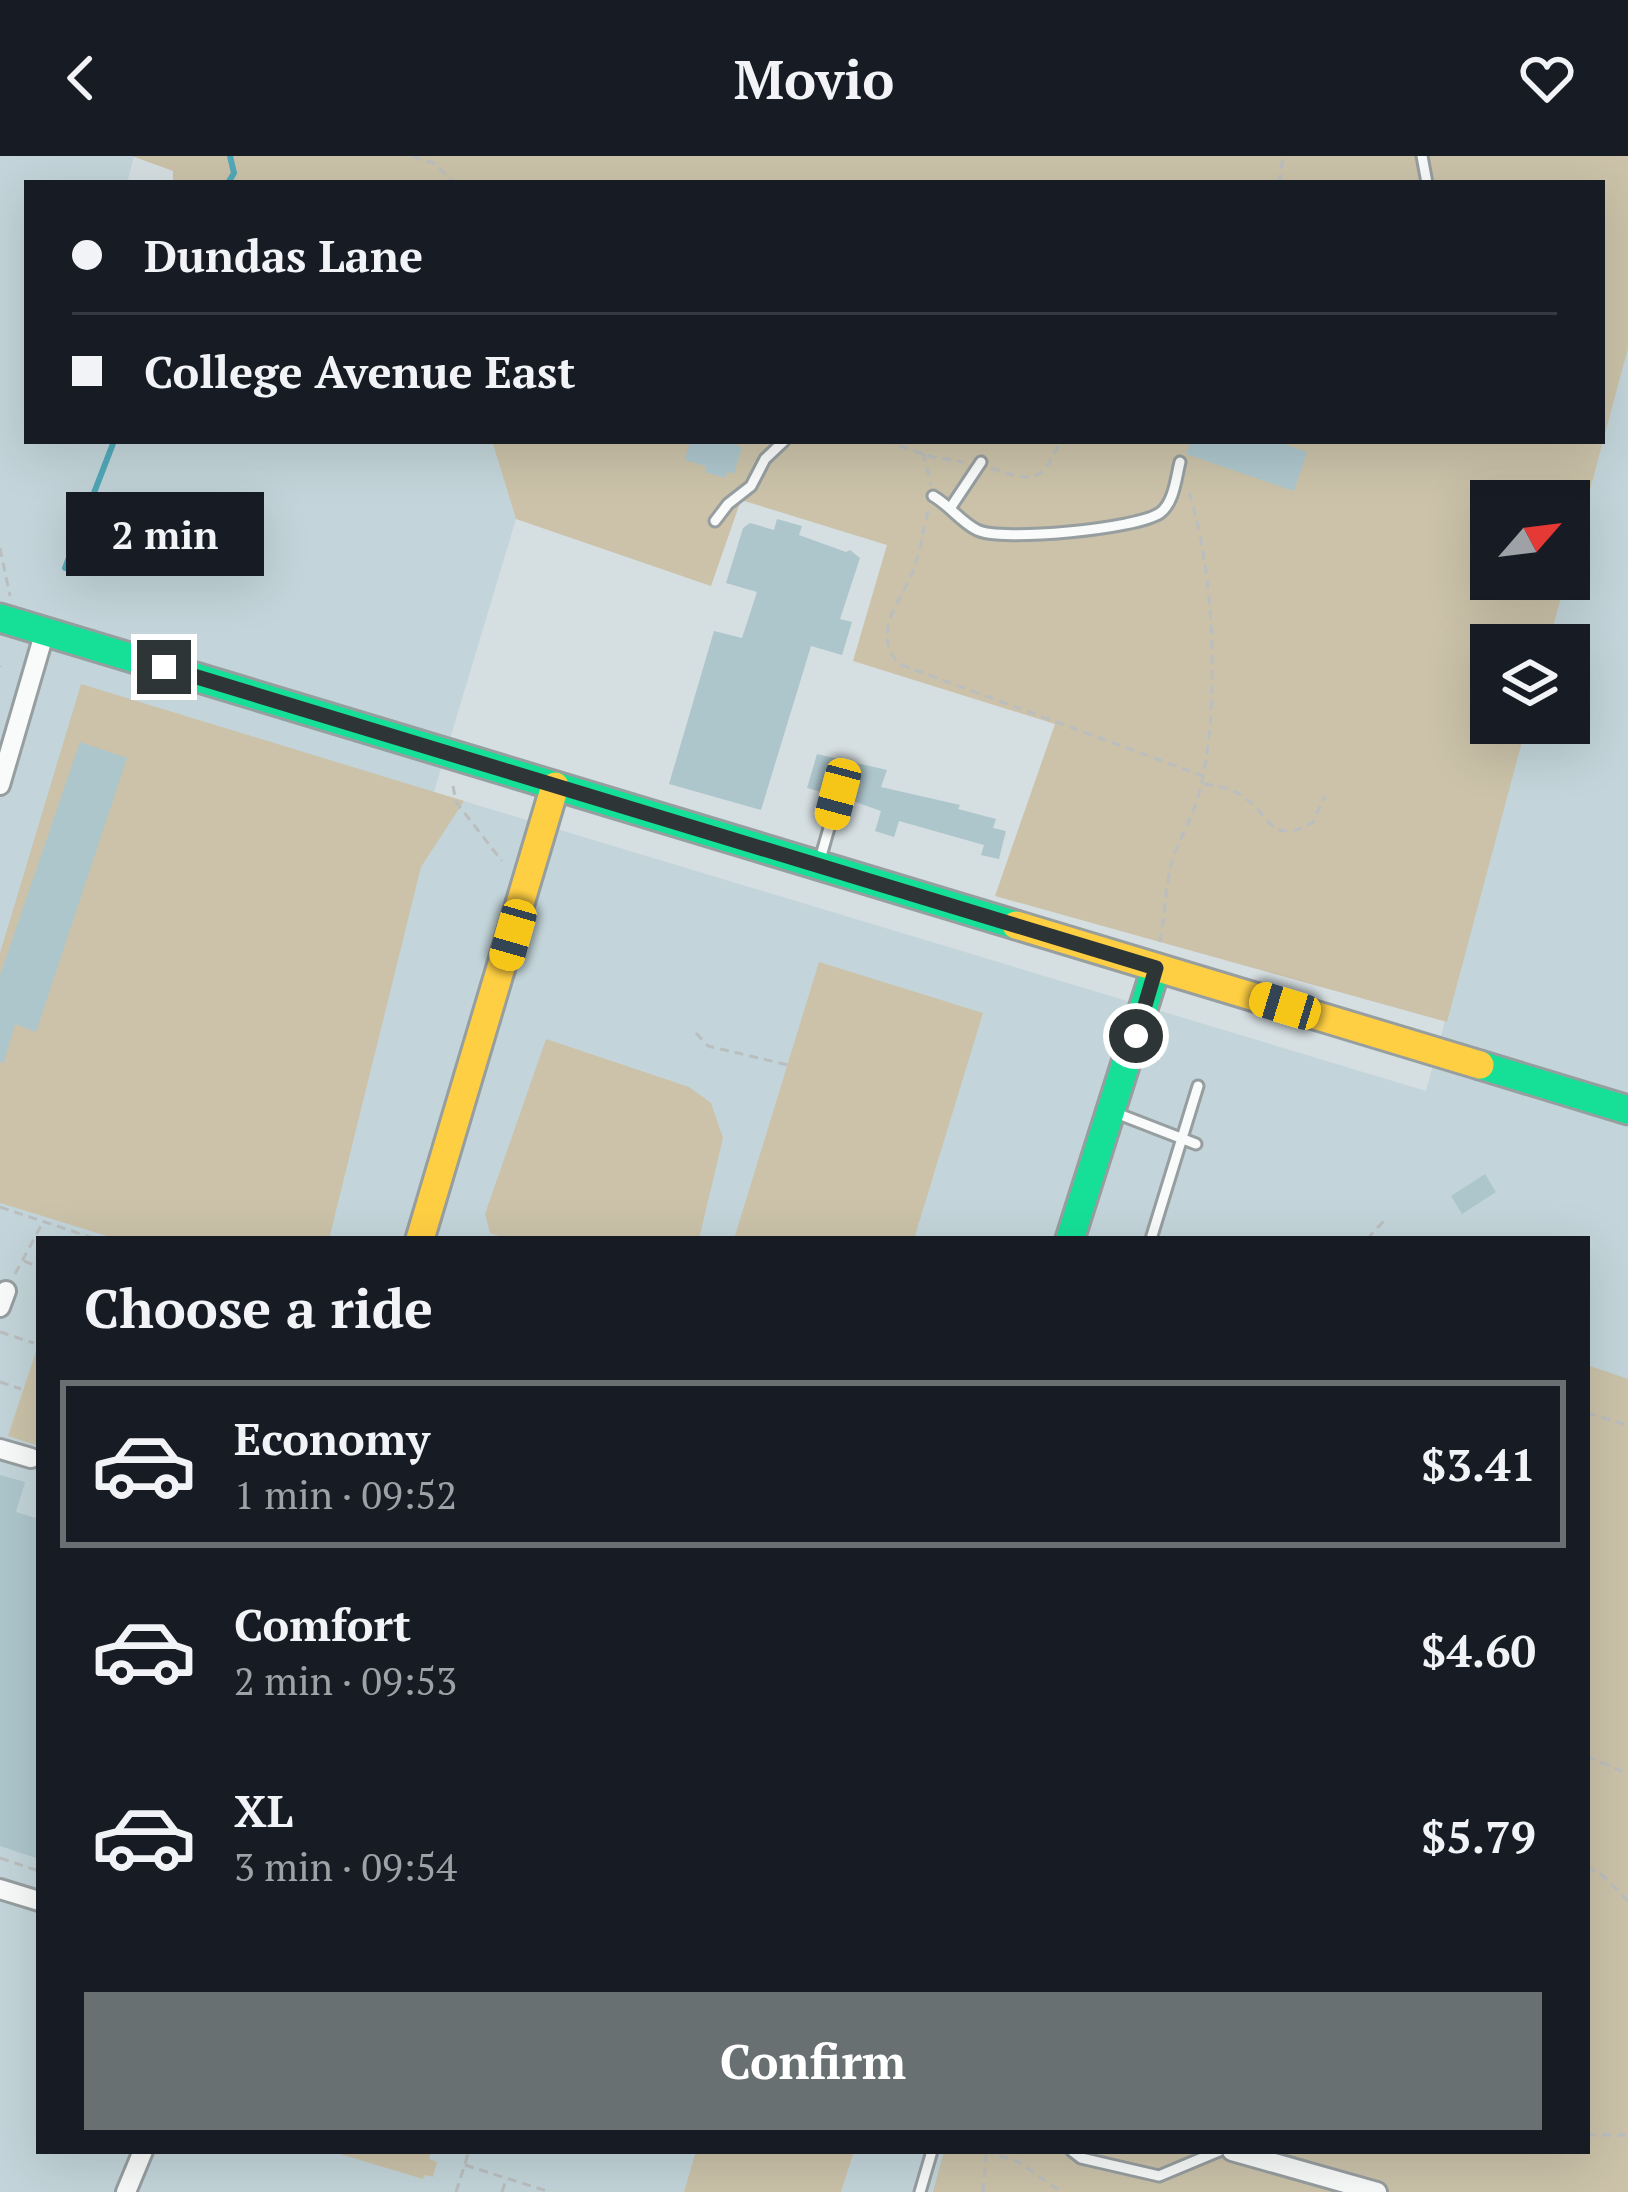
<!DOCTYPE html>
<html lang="en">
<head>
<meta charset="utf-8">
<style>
  :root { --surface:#171b24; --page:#242831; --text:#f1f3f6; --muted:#9ea1a6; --line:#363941; --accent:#687072 }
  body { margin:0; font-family:"PT Serif",serif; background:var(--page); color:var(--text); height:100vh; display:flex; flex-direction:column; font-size:45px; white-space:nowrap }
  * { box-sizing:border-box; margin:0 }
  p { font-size:39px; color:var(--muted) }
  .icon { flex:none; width:66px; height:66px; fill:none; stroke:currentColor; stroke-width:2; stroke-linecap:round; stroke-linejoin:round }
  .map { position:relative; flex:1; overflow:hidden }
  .sheet { position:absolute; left:36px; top:1080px; width:1554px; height:918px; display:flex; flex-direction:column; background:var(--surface); border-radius:0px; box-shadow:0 12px 48px #0002 }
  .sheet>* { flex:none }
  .banner { position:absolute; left:24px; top:24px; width:1581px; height:264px; border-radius:0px; box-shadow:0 12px 48px #0002; display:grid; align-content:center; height:264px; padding:0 48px; background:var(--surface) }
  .needle { width:78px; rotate:62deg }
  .controls { position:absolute; left:1470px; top:324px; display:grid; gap:24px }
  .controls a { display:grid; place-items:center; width:120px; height:120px; border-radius:0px; background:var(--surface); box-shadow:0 12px 48px #0002; font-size:60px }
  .end { position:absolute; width:54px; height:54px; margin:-27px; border:15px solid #2e3537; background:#fff; box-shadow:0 0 0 6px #fff }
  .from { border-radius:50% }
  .bubble { position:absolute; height:84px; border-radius:0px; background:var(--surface); box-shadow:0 12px 48px #0002; font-size:39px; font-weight:600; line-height:84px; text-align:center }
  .car { position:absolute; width:36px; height:72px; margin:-36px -18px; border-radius:15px; box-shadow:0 0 9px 3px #0007; background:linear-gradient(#f5c518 24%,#345 0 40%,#f5c518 0 76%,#345 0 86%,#f5c518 0) }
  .banner b { display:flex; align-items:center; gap:42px; height:114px; font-size:45px }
  .banner b+b { border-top:3px solid var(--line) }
  .banner i { width:30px; height:30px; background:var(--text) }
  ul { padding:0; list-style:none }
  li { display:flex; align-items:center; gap:36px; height:168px; margin:0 24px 18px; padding:0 24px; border:6px solid transparent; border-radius:0px }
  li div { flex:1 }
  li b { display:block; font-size:45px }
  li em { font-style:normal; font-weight:600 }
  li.on { border-color:var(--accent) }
  li>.icon { width:108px; height:108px; stroke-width:1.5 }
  h2 { padding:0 48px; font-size:54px; line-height:144px }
  .cta { display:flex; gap:24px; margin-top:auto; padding:24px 48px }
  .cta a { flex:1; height:138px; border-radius:0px; background:var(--accent); color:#fff; font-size:48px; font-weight:600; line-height:138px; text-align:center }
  header { display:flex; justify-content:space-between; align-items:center; height:156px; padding:0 48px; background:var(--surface); font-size:54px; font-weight:600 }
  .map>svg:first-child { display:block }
  .built { fill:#c3d5da; fill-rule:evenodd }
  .green { fill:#cbc2a9 }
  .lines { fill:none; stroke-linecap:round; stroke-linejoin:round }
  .stream { stroke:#51a9b9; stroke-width:6 }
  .building { fill:#adc6cc }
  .lane-casing { stroke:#979ea0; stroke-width:15 }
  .street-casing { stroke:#979ea0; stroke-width:24 }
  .fast-casing { stroke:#979ea0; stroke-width:33 }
  .slow-casing { stroke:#979ea0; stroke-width:33 }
  .path { stroke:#babebf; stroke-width:3; stroke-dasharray:9 6; stroke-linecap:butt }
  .lane { stroke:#f9fafa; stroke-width:9 }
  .street { stroke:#f9fafa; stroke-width:18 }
  .fast { stroke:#16e098; stroke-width:27 }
  .slow { stroke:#ffcf43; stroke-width:27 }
  .route { stroke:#2e3537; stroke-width:15 }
</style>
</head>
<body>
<header><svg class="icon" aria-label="back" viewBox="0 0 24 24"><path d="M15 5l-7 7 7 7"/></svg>Movio<svg class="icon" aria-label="heart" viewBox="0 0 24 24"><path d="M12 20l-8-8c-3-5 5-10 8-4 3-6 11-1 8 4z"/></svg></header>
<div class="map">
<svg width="1628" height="2036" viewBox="0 0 1628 2036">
  <rect width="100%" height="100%" fill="#d5dee1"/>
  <path class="built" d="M 0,0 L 134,0 L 127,27 L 27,27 L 27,285 L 492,285 L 516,363 L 434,636 L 1426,935 L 1526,567 L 1569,567 L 1569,489 L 1547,489 L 1565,423 L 1569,423 L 1569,408 L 1628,190 L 1628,2036 L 0,2036 ZM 39,1083 L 1587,1083 L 1587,1995 L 39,1995 Z"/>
  <path class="green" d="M 132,0 L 1628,0 L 1628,192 L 1569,412 L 1569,345 L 1491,345 L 1491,423 L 1566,423 L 1548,489 L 1491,489 L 1491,567 L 1527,567 L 1447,866 L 995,740 L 1055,568 L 853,505 L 887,389 L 741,344 L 711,430 L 516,363 L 492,285 L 1602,285 L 1602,27 L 173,27 L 173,15 Z
    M 81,528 L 464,645 L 421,711 L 329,1083 L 117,1083 L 0,1047 L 0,797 Z
    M 819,806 L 983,857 L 914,1083 L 734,1083 Z
    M 546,883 L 689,931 L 711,947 L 723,982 L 699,1083 L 509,1083 L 490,1077 L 485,1058 Z
    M 39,1186 L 39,1290 L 8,1280 Z
    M 1587,1209 L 1628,1223 L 1628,2036 L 933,2036 L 944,1995 L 1587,1995 Z
    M 330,1995 L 431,1995 L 429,2003 L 437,2006 L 433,2021 L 425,2019 L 423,2023 Z
    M 696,1995 L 854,1995 L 841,2036 L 684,2036 Z"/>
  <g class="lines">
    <path class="stream" d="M 228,27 L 234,17 L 230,0
      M 65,412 L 114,285"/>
  </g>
  <path class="building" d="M 690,285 L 721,285 L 742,291 L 734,318 L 727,316 L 725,322 L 705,316 L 706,310 L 685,304 Z
    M 1191,285 L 1275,285 L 1307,296 L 1294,335 L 1186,298 Z
    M 777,363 L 802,370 L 799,379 L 846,396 L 850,394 L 860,402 L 840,463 L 852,466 L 842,499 L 811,490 L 761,654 L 669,628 L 714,475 L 742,482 L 757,436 L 726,427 L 743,372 L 750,367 L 774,374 Z
    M 80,586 L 127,602 L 36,876 L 15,868 L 4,907 L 0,906 L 0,819 Z
    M 817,598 L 887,614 L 881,631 L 960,649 L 958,653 L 996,663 L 993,672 L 1006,675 L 999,703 L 981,699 L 984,689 L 899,665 L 894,681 L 875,675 L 881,655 L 847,643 L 845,630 L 836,629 L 829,638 L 807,632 Z
    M 1485,1018 L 1496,1036 L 1462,1058 L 1451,1040 Z
    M 0,1319 L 25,1326 L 16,1356 L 39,1363 L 39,1703 L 0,1690 Z"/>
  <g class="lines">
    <g class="lane-casing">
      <path id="lane" d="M 1422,0 L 1427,27
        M 933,340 C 949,349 961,366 977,374 C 1000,386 1137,373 1160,357 C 1174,347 1176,322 1180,306
        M 951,351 L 981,306
        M 715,365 L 728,348 L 751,330 L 765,303 L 784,285
        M 819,707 L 839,637
        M 1116,957 L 1196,988
        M 1151,1083 L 1198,930
        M 1072,1995 L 1081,2002 L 1159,2020 L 1219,1995
        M 920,2036 L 932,1995"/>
    </g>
    <g class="street-casing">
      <path id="street" d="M 0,629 L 45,475
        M 0,1151 L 6,1135
        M 0,1293 L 31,1302
        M 0,1733 L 39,1745
        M 1232,1995 L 1377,2036
        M 126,2036 L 143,1995"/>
    </g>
    <g class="fast-casing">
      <path id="fast" d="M 0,462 L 1016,769
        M 1480,909 L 1628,954
        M 1070,1083 L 1156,812"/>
    </g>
    <g class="slow-casing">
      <path id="slow" d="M 1016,769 L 1480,909
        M 420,1083 L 555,630"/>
    </g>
    <path class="path" d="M 412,0 L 436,8 L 454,27
      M 1279,27 L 1283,0
      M 885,285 L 932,301 L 964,306
      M 923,297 L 931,329
      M 991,312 C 1035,326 1041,328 1060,285
      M 928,355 C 923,374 921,394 914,412 C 902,446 870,474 899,508 L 1203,620
      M 0,392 L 10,440
      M 0,511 L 0,510
      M 1204,628 C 1217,630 1230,632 1241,639 C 1270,657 1270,692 1313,666 L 1325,640
      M 453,630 L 456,646 L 502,705
      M 1160,786 C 1165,760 1165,728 1173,703 C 1181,679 1194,658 1200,634 C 1220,555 1215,414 1189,337
      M 696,877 L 708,890 L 788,909
      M 0,1051 L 96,1083
      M 1367,1083 L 1384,1065
      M 24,1105 L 39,1111
      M 15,1118 L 42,1068
      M 0,1176 L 34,1187
      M 0,1226 L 21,1233
      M 1587,1257 L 1628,1269
      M 1587,1600 L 1628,1618
      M 0,1702 L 39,1715
      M 1587,1711 L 1602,1719 L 1628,1745
      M 1587,1979 L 1628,1979
      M 985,1995 L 1019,2006 L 1061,2036
      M 465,2009 L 550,2036
      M 456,2036 L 469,1995
      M 502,2036 L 506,2024
      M 983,2036 L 986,1999"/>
    <use href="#lane" class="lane"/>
    <use href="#street" class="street"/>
    <use href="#fast" class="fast"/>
    <use href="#slow" class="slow"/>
  </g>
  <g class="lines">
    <path class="route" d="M 164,511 L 1156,812 L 1136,880"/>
  </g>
</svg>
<div class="controls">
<a><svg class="needle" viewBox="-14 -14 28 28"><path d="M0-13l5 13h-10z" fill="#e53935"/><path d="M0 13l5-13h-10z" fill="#9ea1a6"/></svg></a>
<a><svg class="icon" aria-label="layers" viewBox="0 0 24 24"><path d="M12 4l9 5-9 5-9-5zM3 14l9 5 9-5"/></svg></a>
</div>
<i class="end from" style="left:1136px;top:880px"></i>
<i class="end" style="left:164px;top:511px"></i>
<div class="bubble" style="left:66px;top:336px;width:198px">2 min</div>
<i class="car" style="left:838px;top:638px;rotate:195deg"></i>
<i class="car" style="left:513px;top:779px;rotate:196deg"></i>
<i class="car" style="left:1285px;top:850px;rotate:287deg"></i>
<div class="banner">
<b><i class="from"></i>Dundas Lane</b>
<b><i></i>College Avenue East</b>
</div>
<section class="sheet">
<h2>Choose a ride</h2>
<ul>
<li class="on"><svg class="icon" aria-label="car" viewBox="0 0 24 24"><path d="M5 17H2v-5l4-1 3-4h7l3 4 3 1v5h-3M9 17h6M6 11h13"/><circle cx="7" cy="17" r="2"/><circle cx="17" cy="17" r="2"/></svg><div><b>Economy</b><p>1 min · 09:52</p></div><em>$3.41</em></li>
<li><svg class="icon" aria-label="car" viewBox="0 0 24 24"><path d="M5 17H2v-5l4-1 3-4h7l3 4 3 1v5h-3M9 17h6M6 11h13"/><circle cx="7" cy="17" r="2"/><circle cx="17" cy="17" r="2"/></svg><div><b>Comfort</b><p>2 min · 09:53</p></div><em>$4.60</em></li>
<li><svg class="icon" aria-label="car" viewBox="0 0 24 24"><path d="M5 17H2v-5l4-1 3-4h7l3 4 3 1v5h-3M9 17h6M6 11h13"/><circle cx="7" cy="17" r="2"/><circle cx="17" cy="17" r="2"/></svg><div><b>XL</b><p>3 min · 09:54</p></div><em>$5.79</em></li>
</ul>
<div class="cta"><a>Confirm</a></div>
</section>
</div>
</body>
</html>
